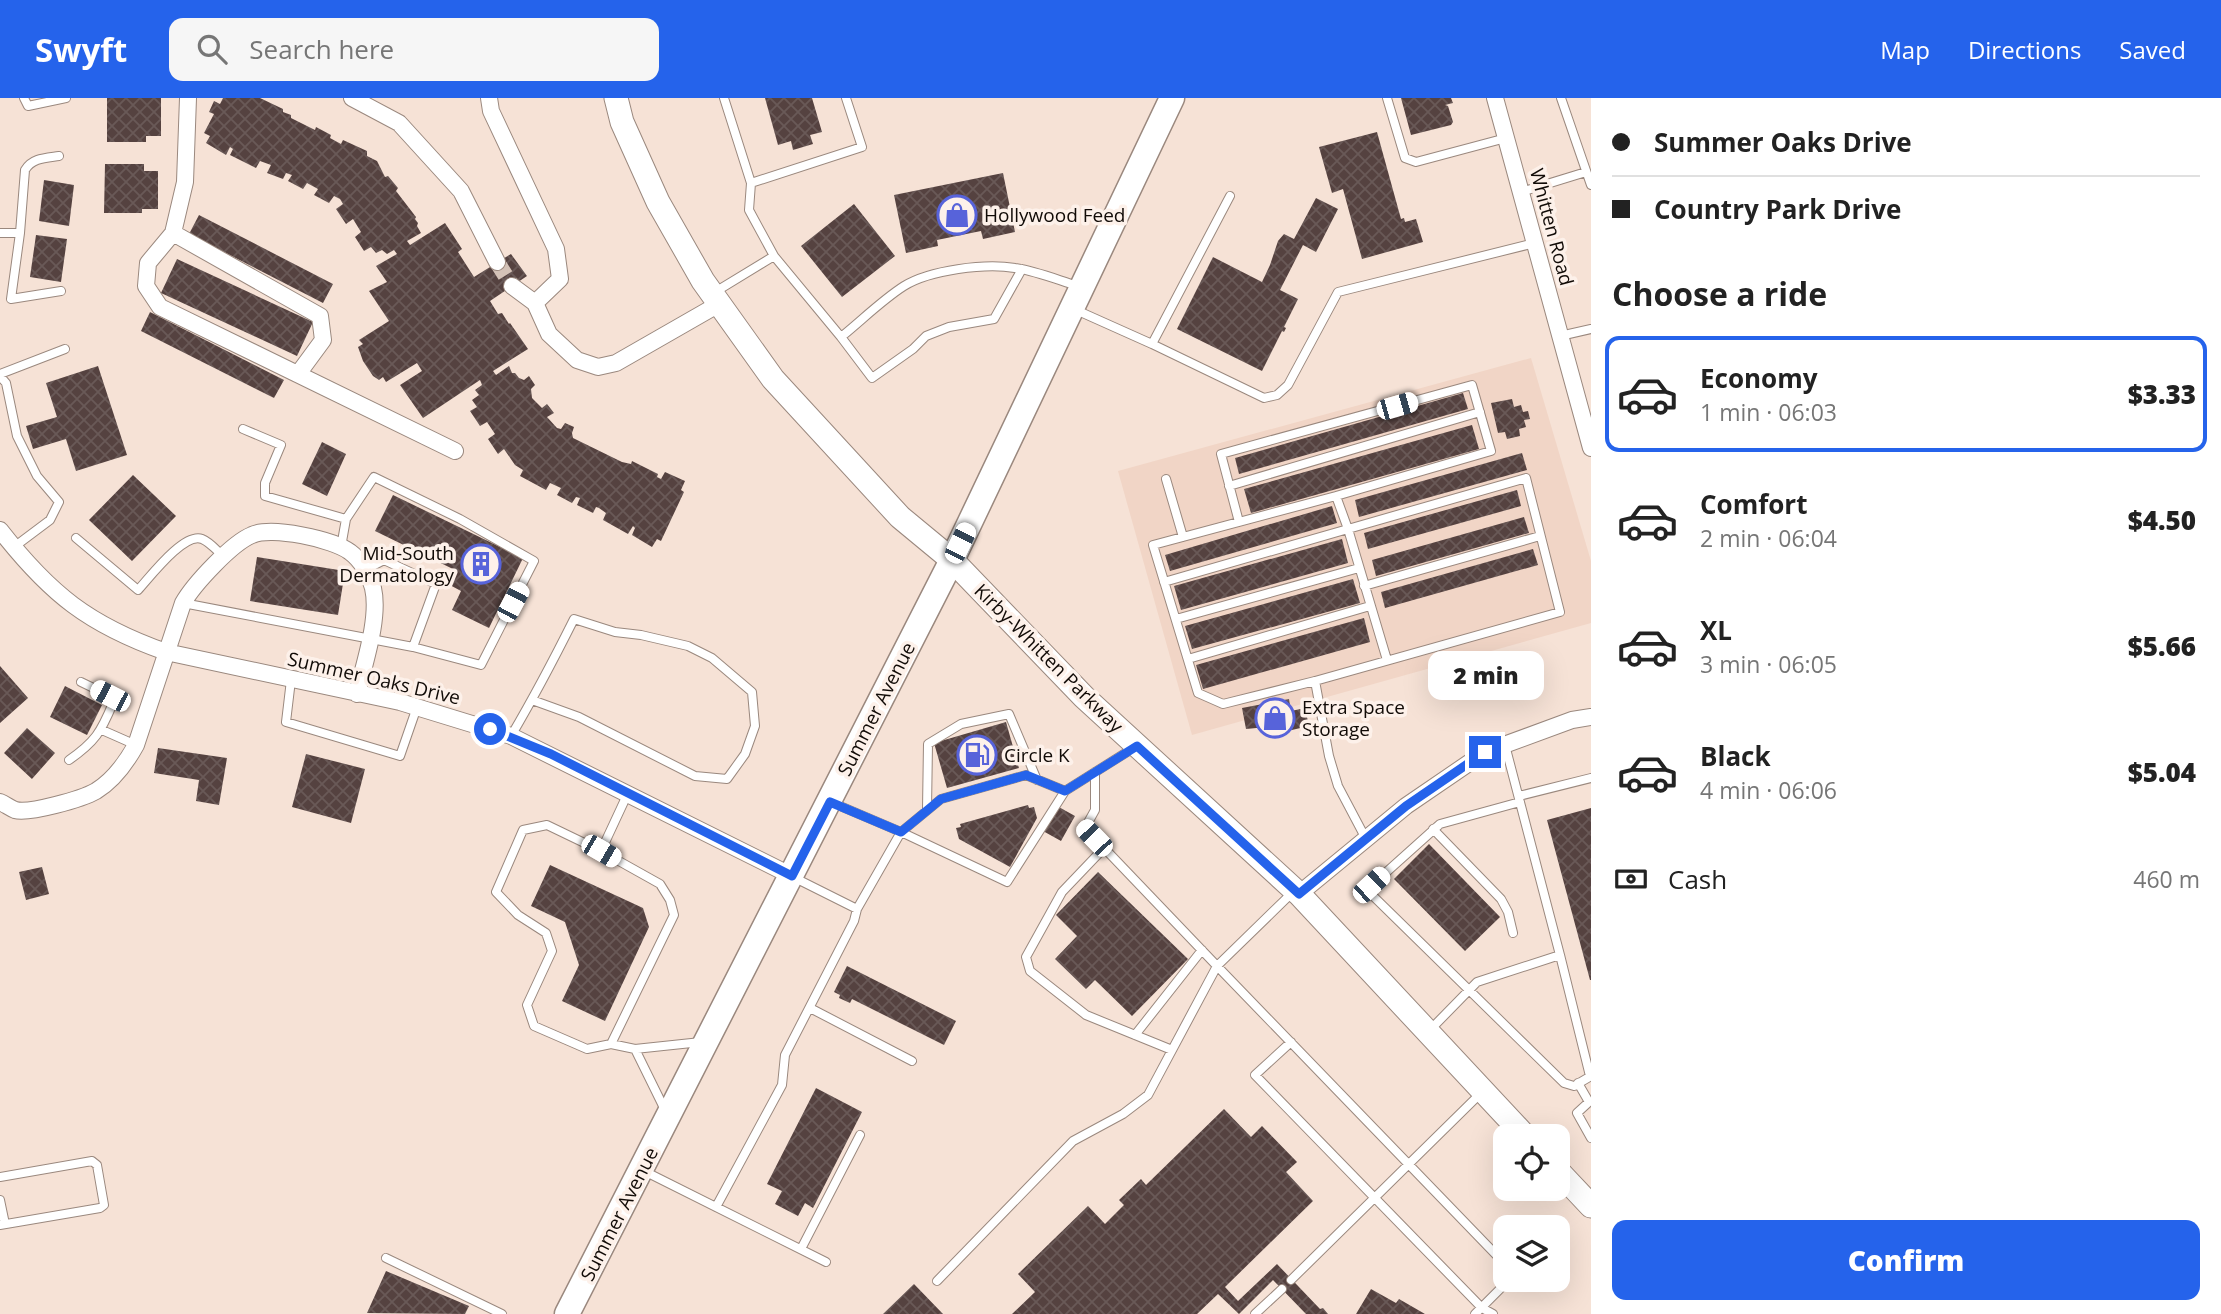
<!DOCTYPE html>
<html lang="en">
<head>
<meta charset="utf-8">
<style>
  :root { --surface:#fff; --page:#f6f6f6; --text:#222; --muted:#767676; --line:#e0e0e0; --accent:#2563eb }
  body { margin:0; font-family:"Open Sans",sans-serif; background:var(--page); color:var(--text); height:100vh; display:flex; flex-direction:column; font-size:26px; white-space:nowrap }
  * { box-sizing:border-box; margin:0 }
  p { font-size:23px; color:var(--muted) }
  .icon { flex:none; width:38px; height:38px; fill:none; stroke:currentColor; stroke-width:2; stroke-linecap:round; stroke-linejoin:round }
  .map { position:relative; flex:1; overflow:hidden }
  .details { display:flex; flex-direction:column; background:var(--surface); width:630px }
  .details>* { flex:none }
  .guide { display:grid; align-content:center; height:154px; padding:0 21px; background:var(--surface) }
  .fabs { position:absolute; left:1493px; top:1026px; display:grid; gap:14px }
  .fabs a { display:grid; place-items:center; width:77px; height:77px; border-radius:14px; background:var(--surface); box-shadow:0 7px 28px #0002; font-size:35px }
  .end { position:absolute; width:32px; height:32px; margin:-16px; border:9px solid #2563eb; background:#fff; box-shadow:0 0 0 4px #fff }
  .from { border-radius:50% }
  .bubble { position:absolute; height:49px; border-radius:14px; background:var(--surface); box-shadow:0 7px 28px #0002; font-size:23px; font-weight:800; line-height:49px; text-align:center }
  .car { position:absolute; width:21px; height:42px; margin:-21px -10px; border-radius:9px; box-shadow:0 0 5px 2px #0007; background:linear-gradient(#fff 24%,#345 0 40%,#fff 0 76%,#345 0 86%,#fff 0) }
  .guide b { display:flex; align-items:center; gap:24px; height:66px; font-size:26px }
  .guide b+b { border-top:2px solid var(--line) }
  .guide i { width:18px; height:18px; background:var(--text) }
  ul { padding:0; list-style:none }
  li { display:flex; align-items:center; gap:21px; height:116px; margin:0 14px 10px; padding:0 7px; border:4px solid transparent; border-radius:14px }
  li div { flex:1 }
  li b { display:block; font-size:26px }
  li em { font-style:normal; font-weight:800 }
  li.current { border-color:var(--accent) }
  li>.icon { width:63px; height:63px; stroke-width:1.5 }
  h2 { padding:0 21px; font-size:32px; line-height:84px }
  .pay { display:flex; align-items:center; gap:18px; height:77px; padding:0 21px; font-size:26px }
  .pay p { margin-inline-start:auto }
  .cta { display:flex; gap:14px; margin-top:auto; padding:14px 21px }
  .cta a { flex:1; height:80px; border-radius:14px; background:var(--accent); color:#fff; font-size:28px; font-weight:800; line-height:80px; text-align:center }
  header { display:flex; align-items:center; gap:42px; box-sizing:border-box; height:98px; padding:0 35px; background:var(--accent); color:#fff }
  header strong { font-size:33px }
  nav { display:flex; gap:38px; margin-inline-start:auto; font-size:24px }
  .search { width:490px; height:63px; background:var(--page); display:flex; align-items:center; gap:18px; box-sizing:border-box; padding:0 24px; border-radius:14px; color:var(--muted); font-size:26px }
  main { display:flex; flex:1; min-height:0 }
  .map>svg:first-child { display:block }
  .built { fill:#f1d5c6 }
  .building { fill:url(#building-cross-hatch) }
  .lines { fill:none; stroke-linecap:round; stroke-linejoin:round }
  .minor-tunnel { stroke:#d4c2b7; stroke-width:16; stroke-dasharray:16 8; stroke-linecap:butt }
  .service-casing { stroke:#9a887e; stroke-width:10 }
  .minor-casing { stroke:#9a887e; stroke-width:18 }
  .secondary-casing { stroke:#9a887e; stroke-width:25 }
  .primary-casing { stroke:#9a887e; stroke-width:27 }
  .service { stroke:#fff; stroke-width:8 }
  .minor { stroke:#fff; stroke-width:16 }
  .secondary { stroke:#fff; stroke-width:23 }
  .primary { stroke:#fff; stroke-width:24 }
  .route { stroke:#2563eb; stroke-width:9 }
  .labels { text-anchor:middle; stroke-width:7; stroke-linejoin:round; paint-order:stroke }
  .poi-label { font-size:19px; fill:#110b07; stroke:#fdf1ea; text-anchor:start }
  .street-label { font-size:19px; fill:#110b07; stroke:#fdf1ea }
</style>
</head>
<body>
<header>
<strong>Swyft</strong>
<div class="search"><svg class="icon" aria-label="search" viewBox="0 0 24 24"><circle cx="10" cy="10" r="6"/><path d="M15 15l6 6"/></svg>Search here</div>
<nav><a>Map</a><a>Directions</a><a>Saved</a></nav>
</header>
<main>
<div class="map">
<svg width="1591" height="1216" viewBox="0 0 1591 1216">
  <defs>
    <pattern id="building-cross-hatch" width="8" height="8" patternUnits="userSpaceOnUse" patternTransform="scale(1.75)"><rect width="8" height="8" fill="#554240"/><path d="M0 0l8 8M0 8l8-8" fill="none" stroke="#695957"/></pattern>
  </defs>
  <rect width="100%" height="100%" fill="#f6e2d6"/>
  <path class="built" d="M 1531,260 L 1591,463 L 1591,525 L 1192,637 L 1118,373 Z"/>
  <path class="building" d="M 107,0 L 161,0 L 161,38 L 146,38 L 146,44 L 107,44 Z
    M 223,0 L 260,0 L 283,11 L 283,14 L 291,17 L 291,20 L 315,32 L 316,29 L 331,37 L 330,40 L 341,46 L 343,42 L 367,53 L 367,58 L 377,63 L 385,79 L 388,78 L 398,90 L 396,93 L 416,119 L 415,121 L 418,125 L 417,128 L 421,135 L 407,143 L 410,147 L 445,125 L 462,151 L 458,154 L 474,179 L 511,156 L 527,178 L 490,203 L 498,216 L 502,215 L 509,226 L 510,225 L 528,251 L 493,273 L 496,277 L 509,268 L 512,275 L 515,275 L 519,280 L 524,282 L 529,278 L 535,287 L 531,291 L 532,300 L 542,310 L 547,306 L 554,315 L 547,319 L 557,330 L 561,331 L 565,325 L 574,329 L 572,335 L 573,340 L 622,364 L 631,366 L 632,363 L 658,376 L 657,379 L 661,381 L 665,374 L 685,383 L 681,392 L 684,394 L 661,443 L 657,441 L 652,449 L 632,437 L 635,430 L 633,428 L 628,436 L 603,422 L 606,415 L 599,410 L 596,409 L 593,415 L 577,407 L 580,400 L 576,399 L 572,405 L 557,397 L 561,390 L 550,385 L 546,392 L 520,378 L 523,372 L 515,367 L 504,351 L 498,356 L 488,341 L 495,336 L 487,324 L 480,328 L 470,313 L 477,309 L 472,302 L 479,297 L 475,292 L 482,287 L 480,282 L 423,320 L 400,287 L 422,273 L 417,265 L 386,284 L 383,279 L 379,282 L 373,278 L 363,263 L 358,249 L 363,246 L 359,242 L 389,223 L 369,193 L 387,184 L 376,168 L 397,156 L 394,152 L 387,156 L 382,152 L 376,155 L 371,149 L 364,153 L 355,139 L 361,134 L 353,121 L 346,126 L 336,111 L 343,106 L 340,101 L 334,98 L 329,105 L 314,97 L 318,91 L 307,85 L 303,91 L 288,83 L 292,77 L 286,75 L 283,81 L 267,75 L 271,67 L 260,63 L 256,70 L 230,57 L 233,51 L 230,49 L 226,57 L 206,45 L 210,38 L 204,35 L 214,16 L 209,14 L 214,3 L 220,6 Z
    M 765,0 L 812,0 L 822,34 L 810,37 L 813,46 L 793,52 L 791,43 L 778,47 Z
    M 1401,0 L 1451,0 L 1453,5 L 1445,7 L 1448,8 L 1453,24 L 1451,27 L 1411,37 Z
    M 1377,34 L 1401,121 L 1404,120 L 1405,124 L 1416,121 L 1423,144 L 1362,161 L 1343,91 L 1332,95 L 1319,49 Z
    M 105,66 L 144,66 L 144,73 L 158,73 L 158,111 L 142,111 L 142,115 L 104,115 Z
    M 1003,75 L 1015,134 L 983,141 L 981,133 L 937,142 L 938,148 L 906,155 L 894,97 Z
    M 44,82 L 74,87 L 69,128 L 39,123 Z
    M 1316,100 L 1338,111 L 1316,154 L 1303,147 L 1280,192 L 1298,201 L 1284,229 L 1286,230 L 1284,234 L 1282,233 L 1262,273 L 1177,231 L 1213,159 L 1262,184 L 1270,167 L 1278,143 L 1284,136 L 1294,141 Z
    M 854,106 L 895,158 L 842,199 L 801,148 Z
    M 199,117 L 333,186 L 323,205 L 189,136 Z
    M 36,137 L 67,141 L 61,184 L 30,179 Z
    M 177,161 L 313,224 L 297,258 L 161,195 Z
    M 150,214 L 284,282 L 274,300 L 141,233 Z
    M 98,268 L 127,357 L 76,373 L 66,341 L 33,351 L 26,328 L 57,319 L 46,285 Z
    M 1463,295 L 1468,311 L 1239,376 L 1235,360 Z
    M 1512,301 L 1514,309 L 1521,307 L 1523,314 L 1528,313 L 1530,321 L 1524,322 L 1526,329 L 1519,331 L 1520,338 L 1507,341 L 1505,334 L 1498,335 L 1491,305 Z
    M 1472,327 L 1479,351 L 1251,415 L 1244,391 Z
    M 322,344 L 346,356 L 327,398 L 302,386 Z
    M 1522,355 L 1527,372 L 1359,419 L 1355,402 Z
    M 133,377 L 176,418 L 132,463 L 89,422 Z
    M 1517,392 L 1521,408 L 1368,451 L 1364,435 Z
    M 393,397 L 523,460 L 489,530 L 452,512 L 461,493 L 448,486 L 455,472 L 375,433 Z
    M 1332,408 L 1337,425 L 1170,473 L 1165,457 Z
    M 1524,419 L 1529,435 L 1376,478 L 1372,462 Z
    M 1342,441 L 1348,465 L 1181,512 L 1174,488 Z
    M 1533,451 L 1538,467 L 1385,510 L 1381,494 Z
    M 257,459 L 345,473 L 338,517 L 250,503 Z
    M 1353,481 L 1360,505 L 1192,551 L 1185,528 Z
    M 1364,520 L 1370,544 L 1203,591 L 1196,567 Z
    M 0,568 L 28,600 L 0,625 Z
    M 65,588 L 102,607 L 87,637 L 50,619 Z
    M 1289,601 L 1291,613 L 1305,610 L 1309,628 L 1279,635 L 1277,628 L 1246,631 L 1242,610 Z
    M 1006,624 L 1019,670 L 947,690 L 934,645 Z
    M 27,630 L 55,655 L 32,681 L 4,655 Z
    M 158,650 L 227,660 L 219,707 L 196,703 L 199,682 L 154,675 Z
    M 306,656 L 365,671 L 351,725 L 292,709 Z
    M 1028,707 L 1029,710 L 1034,709 L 1037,720 L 1010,769 L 959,741 L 956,730 L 961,729 L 960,726 Z
    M 1057,708 L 1075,718 L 1061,743 L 1043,733 Z
    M 1591,710 L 1591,882 L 1590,882 L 1547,722 Z
    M 1429,746 L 1500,819 L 1465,853 L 1394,781 Z
    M 550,767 L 643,810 L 649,829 L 605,923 L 562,903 L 579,867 L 565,824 L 531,808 Z
    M 42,769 L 49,796 L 26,802 L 19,774 Z
    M 1098,774 L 1188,861 L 1132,918 L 1095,882 L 1086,891 L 1055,861 L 1077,838 L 1056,817 Z
    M 847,868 L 956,923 L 944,947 L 852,901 L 850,905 L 839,900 L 840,897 L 834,894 Z
    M 816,990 L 862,1014 L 813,1110 L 805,1105 L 798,1118 L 775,1106 L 782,1093 L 767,1086 Z
    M 1224,1011 L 1251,1039 L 1262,1028 L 1297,1064 L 1286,1074 L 1313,1103 L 1225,1189 L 1238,1203 L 1277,1166 L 1320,1211 L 1323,1210 L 1328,1216 L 1306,1216 L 1273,1182 L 1239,1216 L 1218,1196 L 1197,1216 L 1012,1216 L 1035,1194 L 1018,1176 L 1088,1108 L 1105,1126 L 1124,1107 L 1119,1102 L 1141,1081 L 1146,1087 Z
    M 386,1173 L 469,1208 L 465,1216 L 367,1215 Z
    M 914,1186 L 943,1216 L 883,1216 Z
    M 1371,1191 L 1396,1205 L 1399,1201 L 1425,1216 L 1356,1216 Z"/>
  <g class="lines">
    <path class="minor-tunnel" d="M 497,164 L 512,188"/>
    <g class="service-casing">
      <path id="service" d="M 24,0 L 28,8 L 66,0
        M 724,0 L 751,85 L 749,112 L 774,158
        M 1387,0 L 1405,60 L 1416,64 L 1506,40
        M 1561,0 L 1591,87
        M 751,85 L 862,49 L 846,0
        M 1521,94 L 1586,74
        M 0,135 L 20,135 L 25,72 C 32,60 45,60 59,58
        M 20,135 L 11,201 L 61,193
        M 715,194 L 774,158 L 841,239 C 861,223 882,202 904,188 C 930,172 985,165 1015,170 C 1036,173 1058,182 1078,188
        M 1076,212 L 1152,246 L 1230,98
        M 1560,238 L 1591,231
        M 841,239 L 872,280 L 913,251 L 926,238 L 949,229 L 994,221 L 1022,171
        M 1152,246 L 1264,300 L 1277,297 L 1288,287 L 1338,194 L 1535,145
        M 0,276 L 65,251
        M 0,278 L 6,285 L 17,338 L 37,378 L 59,404 L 50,422 L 14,449
        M 243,331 L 281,347 L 265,385 L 265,398 L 346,421 L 341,449
        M 1166,381 L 1183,439
        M 1229,388 L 1480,314
        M 346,421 L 374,379 L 460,421 L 534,463 L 481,567 L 413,549
        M 1239,424 L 1221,356 L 1472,287 L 1491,353 L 1336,398
        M 76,440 L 138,492 C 150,479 184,434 202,441 C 210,444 217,453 224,459
        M 1164,484 L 1348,431 L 1336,398 L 1153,447 L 1198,595 L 1223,606 L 1315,583 L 1560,514 L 1526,380 L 1348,431 L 1387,562
        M 1364,488 L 1540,438
        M 183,505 L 413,549 L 436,486 L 384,462 L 365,472
        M 1176,521 L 1359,470
        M 1188,561 L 1370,508
        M 291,582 L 286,624 L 400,658 L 417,609
        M 1315,583 L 1329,658 L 1338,688 L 1366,741
        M 102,632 L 136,647
        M 511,638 C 534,599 554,561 574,521 L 615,534 L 641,537 L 688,548 L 712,560 L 752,594 L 755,628 L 745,656 L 727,681 L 695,678 L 579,619 L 532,602
        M 69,662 C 95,644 101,634 113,605 L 110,598 L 81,584
        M 1065,693 L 1026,677 L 941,701 L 901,734 L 1007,784 L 1065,693 L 1135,649
        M 1519,698 L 1591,680
        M 1520,704 L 1440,726 L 1372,787 L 1370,792 L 1372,797 L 1564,985 L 1574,988 L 1591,978
        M 927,711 L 928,646 L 961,626 L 1009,616 L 1037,682
        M 1433,731 L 1501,801 L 1508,814 L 1513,835
        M 1104,750 L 1062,794 L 1026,859 L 1030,873 L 1086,917 L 1172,952
        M 601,753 L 547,727 L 523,732 L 496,794 L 518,817 L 546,835 L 552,853 L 527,907 L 534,928 L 587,951 L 611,946 L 674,817 L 670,802 L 660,786 L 601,753 L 628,695
        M 795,780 L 857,811 L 901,734 L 833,705
        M 1293,794 L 1217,868 L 1505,1166
        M 1560,857 L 1590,978
        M 810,910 L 912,963
        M 1430,932 L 1477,884 L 1560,857 L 1505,647
        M 1135,937 L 1202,852
        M 1291,944 L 1255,977 L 1482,1210 L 1493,1216
        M 611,946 L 635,951 L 665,1012
        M 635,951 L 701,944
        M 1578,985 L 1589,1004 L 1577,1015 L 1591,1040
        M 644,1073 L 826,1164
        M 0,1079 L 92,1063 L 97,1067 L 104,1107 L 100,1110 L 0,1127
        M 0,1102 L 5,1126
        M 716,1109 L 782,987 L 785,957 L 854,823 L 857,811
        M 801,1151 L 860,1037
        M 386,1160 L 502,1216
        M 1291,1182 L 1481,995
        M 937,1183 L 1073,1043 L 1123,1016 L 1148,997 L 1217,868 L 1085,730 L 1095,712 L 1095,674
        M 1255,1216 L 1282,1191
        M 1475,1216 L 1510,1181"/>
    </g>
    <g class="minor-casing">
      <path id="minor" d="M 188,0 L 185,84 L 173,135 L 148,165 L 146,188 L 160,209 L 455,353
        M 352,0 L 399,25 L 461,93 L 497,164
        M 489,0 L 491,13 L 556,151 L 560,181 L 535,205 L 549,236 L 577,262 L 598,269 L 616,265 L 719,206
        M 1495,0 L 1591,350
        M 173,135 L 320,218 L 323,242 L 298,276
        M 512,188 L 535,205
        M 0,432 C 50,496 89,527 166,554 L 400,604 L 511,638 L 792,778
        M 0,704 C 5,706 10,710 15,712 C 29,716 82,701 96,693 C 114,682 126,665 136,647 L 183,505 C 194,486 232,445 252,437 C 271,428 333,441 350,454 C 361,462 370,477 373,490 C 380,520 364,566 357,596
        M 1299,796 L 1406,708 L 1485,654 L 1572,622 L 1591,619"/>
    </g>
    <g class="secondary-casing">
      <path id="secondary" d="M 616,0 L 622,24 L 658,104 L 703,183 L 773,281 L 900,419 L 952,462 L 1084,599 L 1299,796 L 1525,1038
        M 1558,1073 L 1591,1108"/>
    </g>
    <g class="primary-casing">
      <path id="primary" d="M 567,1216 L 952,462 L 1172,0"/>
    </g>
    <use href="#service" class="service"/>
    <use href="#minor" class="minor"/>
    <use href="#secondary" class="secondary"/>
    <use href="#primary" class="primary"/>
  </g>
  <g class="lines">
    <path class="route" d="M 490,631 L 551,656 L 792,778 L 830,704 L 901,734 L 941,701 L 1026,677 L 1065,693 L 1137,648 L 1299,796 L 1406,708 L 1485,654"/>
  </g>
  <defs>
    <g id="shop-ring" transform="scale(2.0125)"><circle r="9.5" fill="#fdf1ea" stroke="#5763da" stroke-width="1.5"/><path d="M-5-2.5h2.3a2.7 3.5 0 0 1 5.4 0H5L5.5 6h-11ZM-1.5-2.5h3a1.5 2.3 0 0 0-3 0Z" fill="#5763da"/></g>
    <g id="building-ring" transform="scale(2.0125)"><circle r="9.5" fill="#fdf1ea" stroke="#5763da" stroke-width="1.5"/><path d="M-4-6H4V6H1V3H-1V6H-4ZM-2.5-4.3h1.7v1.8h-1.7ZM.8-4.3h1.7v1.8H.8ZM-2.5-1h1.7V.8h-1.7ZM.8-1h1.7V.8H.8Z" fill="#5763da"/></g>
    <g id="fuel-ring" transform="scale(2.0125)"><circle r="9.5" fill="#fdf1ea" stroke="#5763da" stroke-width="1.5"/><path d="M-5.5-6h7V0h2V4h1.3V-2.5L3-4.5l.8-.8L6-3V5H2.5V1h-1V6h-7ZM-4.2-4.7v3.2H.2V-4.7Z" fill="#5763da"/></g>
  </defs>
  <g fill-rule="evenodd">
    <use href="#shop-ring" x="957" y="117"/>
    <use href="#building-ring" x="481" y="466"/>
    <use href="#shop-ring" x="1275" y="620"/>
    <use href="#fuel-ring" x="977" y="657"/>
  </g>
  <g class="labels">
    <g class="poi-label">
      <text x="984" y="124">Hollywood Feed</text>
      <text x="454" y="462" text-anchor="end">Mid-South<tspan x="454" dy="22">Dermatology</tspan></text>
      <text x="1302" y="616">Extra Space<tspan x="1302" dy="22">Storage</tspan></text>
      <text x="1004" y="664">Circle K</text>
    </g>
    <g class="street-label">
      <text transform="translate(1552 129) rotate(75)" y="7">Whitten Road</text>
      <text transform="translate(1049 560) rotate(45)" y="7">Kirby-Whitten Parkway</text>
      <text transform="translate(374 580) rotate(13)" y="7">Summer Oaks Drive</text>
      <text transform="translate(876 611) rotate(-63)" y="7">Summer Avenue</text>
      <text transform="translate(619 1116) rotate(-63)" y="7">Summer Avenue</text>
    </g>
  </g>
</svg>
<div class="fabs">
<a><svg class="icon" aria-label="locate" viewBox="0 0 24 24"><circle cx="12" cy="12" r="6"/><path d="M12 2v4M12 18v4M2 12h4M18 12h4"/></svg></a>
<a><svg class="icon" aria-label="layers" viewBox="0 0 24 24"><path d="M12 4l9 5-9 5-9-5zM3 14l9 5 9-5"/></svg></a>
</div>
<i class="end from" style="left:490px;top:631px"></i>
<i class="end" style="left:1485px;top:654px"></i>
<div class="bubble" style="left:1428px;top:553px;width:116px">2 min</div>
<i class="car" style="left:1397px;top:308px;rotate:74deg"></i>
<i class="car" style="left:960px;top:445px;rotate:26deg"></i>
<i class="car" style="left:513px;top:504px;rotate:28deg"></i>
<i class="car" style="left:110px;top:598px;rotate:297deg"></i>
<i class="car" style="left:1094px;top:740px;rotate:316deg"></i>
<i class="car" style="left:601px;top:753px;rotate:120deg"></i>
<i class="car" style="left:1371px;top:787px;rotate:47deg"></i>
</div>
<section class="details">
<div class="guide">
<b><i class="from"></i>Summer Oaks Drive</b>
<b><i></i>Country Park Drive</b>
</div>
<h2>Choose a ride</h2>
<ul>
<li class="current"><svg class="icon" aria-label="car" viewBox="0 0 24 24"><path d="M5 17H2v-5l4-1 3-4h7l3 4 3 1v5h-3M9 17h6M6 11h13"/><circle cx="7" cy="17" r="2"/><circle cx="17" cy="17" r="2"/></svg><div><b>Economy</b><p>1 min · 06:03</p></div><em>$3.33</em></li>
<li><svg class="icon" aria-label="car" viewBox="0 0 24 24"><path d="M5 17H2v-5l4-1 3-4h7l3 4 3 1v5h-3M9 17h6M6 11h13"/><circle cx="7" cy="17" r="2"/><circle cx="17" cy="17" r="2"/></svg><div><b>Comfort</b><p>2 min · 06:04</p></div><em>$4.50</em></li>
<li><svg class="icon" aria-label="car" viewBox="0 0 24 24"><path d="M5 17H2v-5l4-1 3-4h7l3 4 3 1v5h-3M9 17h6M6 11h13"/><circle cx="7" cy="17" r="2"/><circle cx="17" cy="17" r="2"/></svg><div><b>XL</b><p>3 min · 06:05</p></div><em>$5.66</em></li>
<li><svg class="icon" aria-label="car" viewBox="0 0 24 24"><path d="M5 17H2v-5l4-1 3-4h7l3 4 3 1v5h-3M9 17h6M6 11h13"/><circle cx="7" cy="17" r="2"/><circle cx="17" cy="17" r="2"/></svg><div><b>Black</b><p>4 min · 06:06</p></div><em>$5.04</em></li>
</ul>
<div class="pay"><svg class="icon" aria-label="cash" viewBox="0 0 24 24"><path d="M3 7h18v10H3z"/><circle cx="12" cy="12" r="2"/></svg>Cash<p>460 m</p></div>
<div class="cta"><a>Confirm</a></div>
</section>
</main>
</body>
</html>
